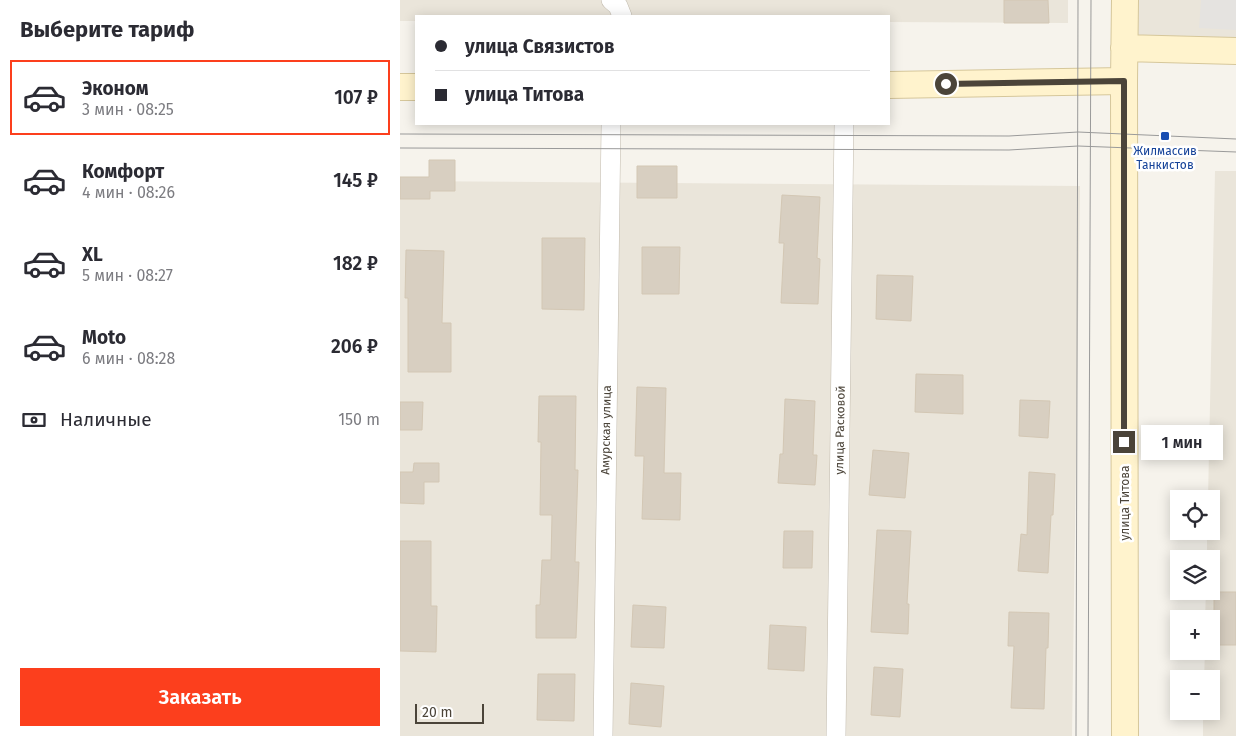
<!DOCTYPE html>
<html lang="ru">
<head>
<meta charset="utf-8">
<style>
  :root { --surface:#fff; --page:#f7f7f7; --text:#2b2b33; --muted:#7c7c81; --line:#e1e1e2; --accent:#fc3f1d }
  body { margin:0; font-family:"Fira Sans",sans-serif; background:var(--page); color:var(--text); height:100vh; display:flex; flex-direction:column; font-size:19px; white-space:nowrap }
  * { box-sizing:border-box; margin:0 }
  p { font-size:16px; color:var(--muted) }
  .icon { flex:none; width:28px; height:28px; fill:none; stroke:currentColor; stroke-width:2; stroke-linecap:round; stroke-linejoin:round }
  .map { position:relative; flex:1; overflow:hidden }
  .sheet { display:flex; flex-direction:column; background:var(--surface); width:400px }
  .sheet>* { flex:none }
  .top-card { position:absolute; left:15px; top:15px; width:475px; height:110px; border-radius:0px; box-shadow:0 2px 12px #0003; display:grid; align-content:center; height:110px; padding:0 20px; background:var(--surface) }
  .tools { position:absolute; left:770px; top:490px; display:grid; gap:10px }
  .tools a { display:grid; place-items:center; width:50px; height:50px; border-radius:0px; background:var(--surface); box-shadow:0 2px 12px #0003; font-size:25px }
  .scale { position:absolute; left:15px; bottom:12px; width:69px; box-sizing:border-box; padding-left:5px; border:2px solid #4b4439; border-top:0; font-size:14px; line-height:18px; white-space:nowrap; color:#4b4439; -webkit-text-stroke:4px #fff; paint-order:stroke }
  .end { position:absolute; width:22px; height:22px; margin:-11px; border:6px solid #4b4439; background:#fff; box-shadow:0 0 0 2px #fff }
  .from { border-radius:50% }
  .bubble { position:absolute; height:35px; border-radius:0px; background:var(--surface); box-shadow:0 2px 12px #0003; font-size:16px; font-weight:600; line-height:35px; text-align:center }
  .top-card b { display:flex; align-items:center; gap:18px; height:48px; font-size:19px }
  .top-card b+b { border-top:1px solid var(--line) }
  .top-card i { width:12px; height:12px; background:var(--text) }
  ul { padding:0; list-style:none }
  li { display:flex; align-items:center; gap:15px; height:75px; margin:0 10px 8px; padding:0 10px; border:2px solid transparent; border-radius:0px }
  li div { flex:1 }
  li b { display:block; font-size:19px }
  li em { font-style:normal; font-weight:600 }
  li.selected { border-color:var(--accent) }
  li>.icon { width:45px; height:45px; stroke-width:1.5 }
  h2 { padding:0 20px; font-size:22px; line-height:60px }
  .pay { display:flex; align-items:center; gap:12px; height:55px; padding:0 20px; font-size:19px }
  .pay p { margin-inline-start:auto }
  .action { display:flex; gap:10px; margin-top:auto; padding:10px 20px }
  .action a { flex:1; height:58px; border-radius:0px; background:var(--accent); color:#fff; font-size:20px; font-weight:600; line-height:58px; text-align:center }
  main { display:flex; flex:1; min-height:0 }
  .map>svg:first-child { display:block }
  .residential { fill:#eae5da }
  .parking { fill:#e5e3e0 }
  .building { fill:#d8cfc1; stroke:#d3c7b4 }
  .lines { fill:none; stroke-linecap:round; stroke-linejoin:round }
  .street-casing { stroke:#c2bbae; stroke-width:20 }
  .secondary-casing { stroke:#d6c79b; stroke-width:28 }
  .street { stroke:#fff; stroke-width:19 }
  .secondary { stroke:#fff3cd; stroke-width:26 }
  .tram { stroke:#9a9a9a; stroke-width:1 }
  .route { stroke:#4b4439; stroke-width:6 }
  .transit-dot { fill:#1a4fb4; stroke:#fff; stroke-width:2 }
  .labels { text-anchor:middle; stroke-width:5; stroke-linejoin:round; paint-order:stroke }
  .transit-label { font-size:12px; fill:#164399; stroke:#fff }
  .street-label { font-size:12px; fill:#4b4439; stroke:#fff }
</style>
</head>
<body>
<main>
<section class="sheet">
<h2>Выберите тариф</h2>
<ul>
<li class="selected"><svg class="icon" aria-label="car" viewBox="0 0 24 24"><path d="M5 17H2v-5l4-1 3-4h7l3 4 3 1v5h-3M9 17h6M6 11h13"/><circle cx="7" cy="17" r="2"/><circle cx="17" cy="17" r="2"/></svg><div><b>Эконом</b><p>3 мин · 08:25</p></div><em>107 ₽</em></li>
<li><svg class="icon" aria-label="car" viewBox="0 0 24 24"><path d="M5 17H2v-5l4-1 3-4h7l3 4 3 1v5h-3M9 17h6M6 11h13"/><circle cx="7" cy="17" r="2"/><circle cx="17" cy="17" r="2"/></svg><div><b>Комфорт</b><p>4 мин · 08:26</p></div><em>145 ₽</em></li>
<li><svg class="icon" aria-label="car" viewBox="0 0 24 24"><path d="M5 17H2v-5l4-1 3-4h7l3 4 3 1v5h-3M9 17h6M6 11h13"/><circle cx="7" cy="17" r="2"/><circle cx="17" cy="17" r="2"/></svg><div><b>XL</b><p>5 мин · 08:27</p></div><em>182 ₽</em></li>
<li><svg class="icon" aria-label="car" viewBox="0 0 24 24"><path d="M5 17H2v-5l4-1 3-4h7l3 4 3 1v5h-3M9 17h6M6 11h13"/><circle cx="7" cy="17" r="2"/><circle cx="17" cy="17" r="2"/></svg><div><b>Moto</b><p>6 мин · 08:28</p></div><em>206 ₽</em></li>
</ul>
<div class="pay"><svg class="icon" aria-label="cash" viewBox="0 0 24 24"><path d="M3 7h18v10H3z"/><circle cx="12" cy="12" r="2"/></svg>Наличные<p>150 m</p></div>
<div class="action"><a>Заказать</a></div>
</section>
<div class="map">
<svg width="836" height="736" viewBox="0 0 836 736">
  <rect width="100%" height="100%" fill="#f6f3ec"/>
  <path class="residential" d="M 0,0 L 668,0 L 668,23 L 489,22 L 489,16 L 16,16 L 16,21 L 0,21 Z
    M 725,0 L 836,0 L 836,51 L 724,48 Z
    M 815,171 L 836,171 L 836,736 L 803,736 L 803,711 L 811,711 L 811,679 L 804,679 L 805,651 L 811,651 L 811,619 L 805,619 L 806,591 L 811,591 L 811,559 L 807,559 L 807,531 L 811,531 L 811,499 L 808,499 Z
    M 0,181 L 680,186 L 672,736 L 0,736 Z"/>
  <path class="parking" d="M 801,0 L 836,0 L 836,30 L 799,28 Z"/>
  <path class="building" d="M 604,0 L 648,0 L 649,23 L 604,23 Z
    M 29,160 L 55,160 L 55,191 L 30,191 L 30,199 L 0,199 L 0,177 L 29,177 Z
    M 237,166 L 277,166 L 277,198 L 237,198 Z
    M 382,195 L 420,197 L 417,258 L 420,259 L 418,304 L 381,303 L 384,243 L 379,243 Z
    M 142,238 L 185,238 L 184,310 L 142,309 Z
    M 242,247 L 280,247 L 279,294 L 242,294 Z
    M 6,250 L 44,251 L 42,323 L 51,323 L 51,372 L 8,372 L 8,298 L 5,298 Z
    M 477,275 L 513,276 L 511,321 L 476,319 Z
    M 516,374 L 563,375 L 563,414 L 515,412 Z
    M 237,387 L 266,388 L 264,473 L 281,473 L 280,520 L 242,519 L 244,456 L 235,456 Z
    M 139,396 L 176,396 L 175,470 L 178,470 L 175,562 L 179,562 L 176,638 L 136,638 L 136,605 L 140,605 L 142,560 L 151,560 L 152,515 L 140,515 L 141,442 L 138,442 Z
    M 385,399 L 415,401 L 413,455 L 417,455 L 415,485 L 378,483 L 380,454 L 383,454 Z
    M 620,400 L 650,401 L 648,438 L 619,436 Z
    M 0,402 L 23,402 L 22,430 L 0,430 Z
    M 473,450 L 509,453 L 505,498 L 469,495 Z
    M 14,463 L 39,463 L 39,482 L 24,482 L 24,504 L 0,503 L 0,472 L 13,472 Z
    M 629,472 L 655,474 L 653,515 L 651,515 L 648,573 L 618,571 L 621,534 L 627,535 Z
    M 477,530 L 511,531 L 507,604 L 509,604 L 508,634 L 471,632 Z
    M 384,531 L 413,531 L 412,568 L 383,568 Z
    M 0,541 L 31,541 L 31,606 L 37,606 L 36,652 L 0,651 Z
    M 814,592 L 836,592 L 836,645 L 814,645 Z
    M 233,605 L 266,607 L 264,648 L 231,647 Z
    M 609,612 L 649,613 L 648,648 L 646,648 L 644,709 L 611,708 L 614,646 L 608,646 Z
    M 370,625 L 406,627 L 404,671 L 368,669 Z
    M 474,667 L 503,669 L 500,717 L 471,715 Z
    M 138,674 L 175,674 L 174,721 L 137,720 Z
    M 231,683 L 264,686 L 261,727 L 229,724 Z"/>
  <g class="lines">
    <g class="street-casing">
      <path id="street" d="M 211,0 L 218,6 L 222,16
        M 203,736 L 211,124
        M 436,736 L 444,124"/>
    </g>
    <g class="secondary-casing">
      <path id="secondary" d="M 725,0 L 724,81 L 725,736
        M 724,48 L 836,51
        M 489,85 L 724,81
        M 0,87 L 16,87"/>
    </g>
    <use href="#street" class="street"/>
    <use href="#secondary" class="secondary"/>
    <path class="tram" d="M 0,134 L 609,136 L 678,132 L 836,139
      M 0,148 L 609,150 L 678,146 L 836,152
      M 676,736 L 678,0
      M 688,736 L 691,0"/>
  </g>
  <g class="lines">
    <path class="route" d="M 546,84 L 724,81 L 724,442"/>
  </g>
  <rect class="transit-dot" x="760" y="131" width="10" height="10" rx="2.5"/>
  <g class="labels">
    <g class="transit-label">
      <text x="765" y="155">Жилмассив<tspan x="765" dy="14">Танкистов</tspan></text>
    </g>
    <g class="street-label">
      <text transform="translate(206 430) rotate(-89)" y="4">Амурская улица</text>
      <text transform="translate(440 430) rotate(-89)" y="4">улица Расковой</text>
      <text transform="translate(725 503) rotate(-90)" y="4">улица Титова</text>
    </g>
  </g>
</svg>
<div class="tools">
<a><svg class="icon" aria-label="locate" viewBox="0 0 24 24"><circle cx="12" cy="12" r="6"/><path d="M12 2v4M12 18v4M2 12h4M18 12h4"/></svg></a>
<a><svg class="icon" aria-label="layers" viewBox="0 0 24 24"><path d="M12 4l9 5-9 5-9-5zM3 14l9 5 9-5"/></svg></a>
<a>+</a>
<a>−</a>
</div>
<div class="scale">20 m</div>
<i class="end from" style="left:546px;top:84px"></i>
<i class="end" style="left:724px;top:442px"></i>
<div class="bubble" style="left:741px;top:425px;width:82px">1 мин</div>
<div class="top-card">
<b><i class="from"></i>улица Связистов</b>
<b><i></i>улица Титова</b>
</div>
</div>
</main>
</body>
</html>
